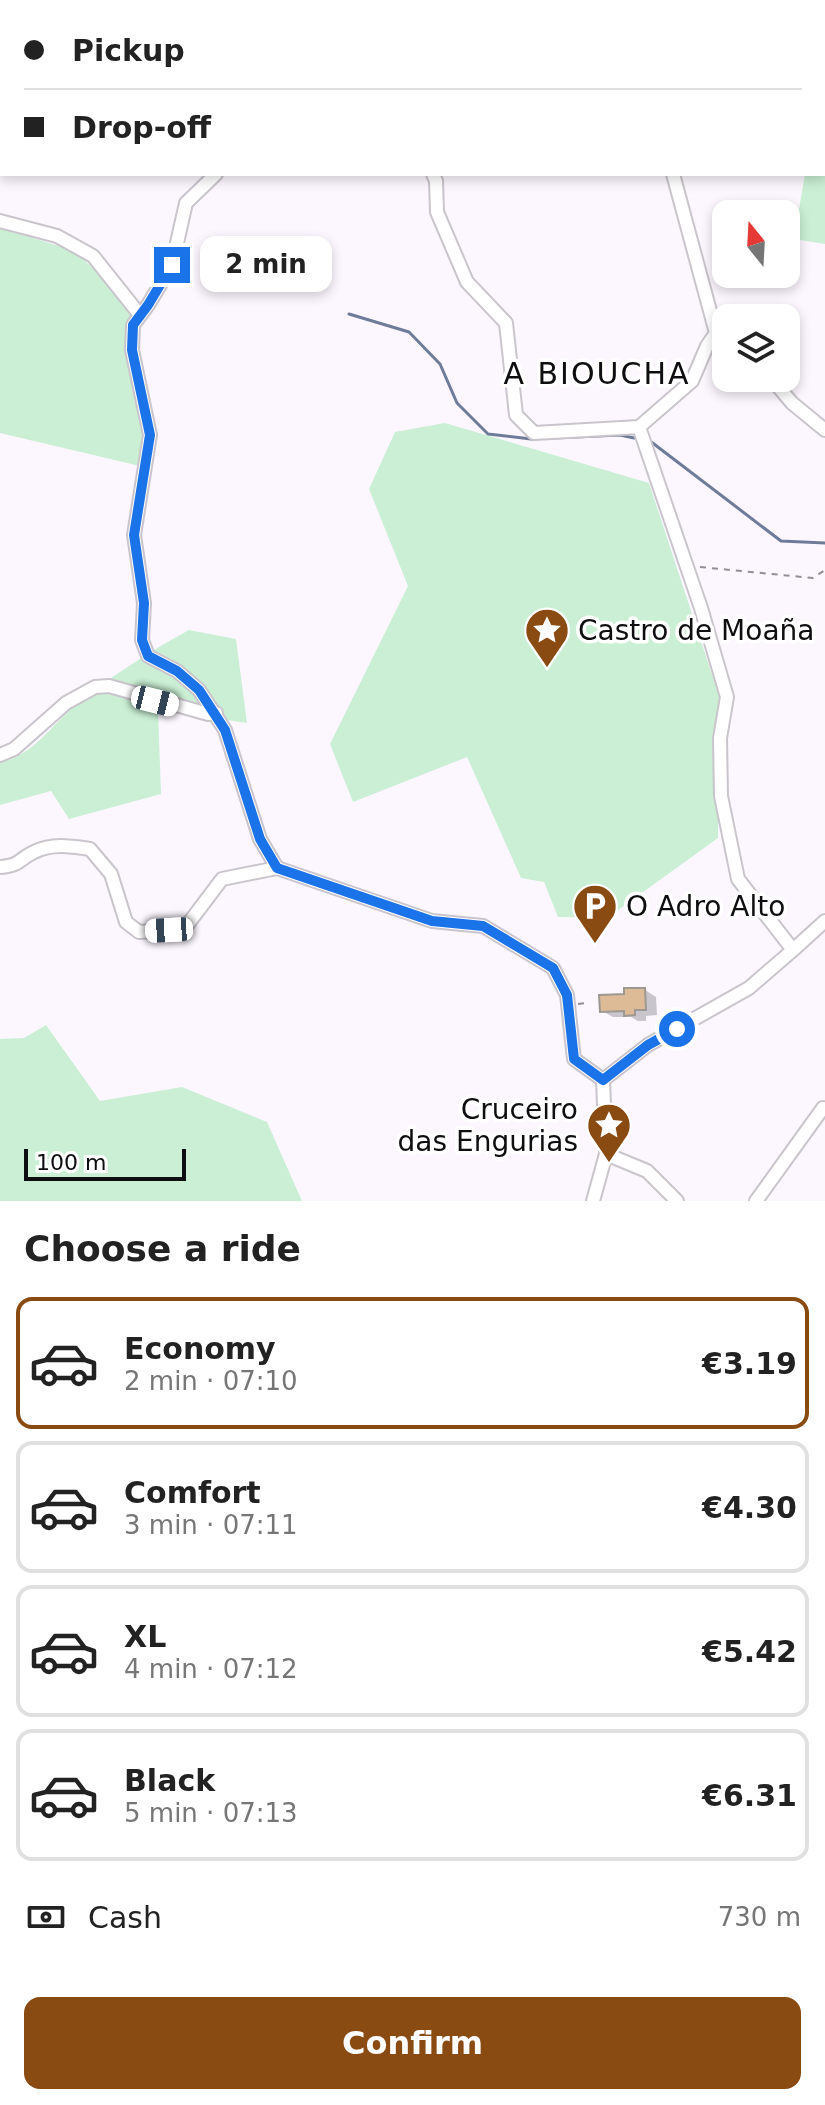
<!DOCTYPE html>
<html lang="en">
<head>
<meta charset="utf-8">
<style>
  :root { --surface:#fff; --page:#f2f2f2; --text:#222; --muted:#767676; --line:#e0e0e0; --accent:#8a4b13 }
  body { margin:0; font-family:"DejaVu Sans",sans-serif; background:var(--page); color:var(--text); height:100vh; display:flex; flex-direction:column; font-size:30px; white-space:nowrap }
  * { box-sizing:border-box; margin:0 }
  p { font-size:26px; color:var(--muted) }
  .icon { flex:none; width:44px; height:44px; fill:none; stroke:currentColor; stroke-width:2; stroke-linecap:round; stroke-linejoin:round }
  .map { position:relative; height:1201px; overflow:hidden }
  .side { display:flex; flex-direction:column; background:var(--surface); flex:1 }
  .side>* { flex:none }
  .banner { position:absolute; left:0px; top:0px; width:826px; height:176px; box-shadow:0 4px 12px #0003; display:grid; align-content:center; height:176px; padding:0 24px; background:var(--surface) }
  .needle { width:52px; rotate:342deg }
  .buttons { position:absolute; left:712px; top:200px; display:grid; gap:16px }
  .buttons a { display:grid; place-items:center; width:88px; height:88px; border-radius:16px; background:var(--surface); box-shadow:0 4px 12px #0003; font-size:40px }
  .scale { position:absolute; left:24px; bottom:20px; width:162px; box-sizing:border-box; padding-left:8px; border:4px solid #0e0d0f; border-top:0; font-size:22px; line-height:28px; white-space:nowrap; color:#0e0d0f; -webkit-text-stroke:6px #fff; paint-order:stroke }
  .end { position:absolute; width:36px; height:36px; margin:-18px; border:10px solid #1a73e8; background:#fff; box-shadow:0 0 0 4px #fff }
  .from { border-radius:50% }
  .bubble { position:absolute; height:56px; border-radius:16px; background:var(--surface); box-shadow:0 4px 12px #0003; font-size:26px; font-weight:700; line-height:56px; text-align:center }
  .car { position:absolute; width:24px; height:48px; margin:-24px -12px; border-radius:10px; box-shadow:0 0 6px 2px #0007; background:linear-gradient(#fff 24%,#345 0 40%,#fff 0 76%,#345 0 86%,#fff 0) }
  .banner b { display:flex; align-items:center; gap:28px; height:76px; font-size:30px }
  .banner b+b { border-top:2px solid var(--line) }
  .banner i { width:20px; height:20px; background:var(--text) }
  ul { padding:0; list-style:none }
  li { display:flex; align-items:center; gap:24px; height:132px; margin:0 16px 12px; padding:0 8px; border:4px solid var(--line); border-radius:16px }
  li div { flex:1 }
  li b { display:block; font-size:30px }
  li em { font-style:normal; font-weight:700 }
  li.on { border-color:var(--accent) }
  li>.icon { width:72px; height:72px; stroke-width:1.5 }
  h2 { padding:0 24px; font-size:36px; line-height:96px }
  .pay { display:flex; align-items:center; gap:20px; height:88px; padding:0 24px; font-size:30px }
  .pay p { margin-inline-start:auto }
  .primary-button { display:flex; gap:16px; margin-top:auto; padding:16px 24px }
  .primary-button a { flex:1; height:92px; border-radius:16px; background:var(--accent); color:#fff; font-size:32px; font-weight:700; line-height:92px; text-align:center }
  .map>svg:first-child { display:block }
  .green { fill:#caefd4 }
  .shadow { fill:#0003 }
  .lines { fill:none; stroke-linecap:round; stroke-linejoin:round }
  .stream { stroke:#6e7c99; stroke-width:3 }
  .building { fill:#debb97; stroke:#9e9893; stroke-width:2 }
  .minor-casing { stroke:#cac5cc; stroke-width:16 }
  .path { stroke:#928f94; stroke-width:2; stroke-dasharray:6 6; stroke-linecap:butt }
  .minor { stroke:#fff; stroke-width:12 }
  .route { stroke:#1a73e8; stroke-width:10 }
  .labels { text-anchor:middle; stroke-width:7; stroke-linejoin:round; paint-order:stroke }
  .poi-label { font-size:28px; fill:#0e0d0f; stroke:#fff; text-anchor:start }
  .neighbourhood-label { font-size:30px; letter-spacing:2px; fill:#0e0d0f; stroke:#fff }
</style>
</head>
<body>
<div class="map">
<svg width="825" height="1201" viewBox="0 0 825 1201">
  <rect width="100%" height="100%" fill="#fcf7ff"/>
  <path class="green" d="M 435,0 L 641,0 L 642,2 L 435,2 Z
    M 824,92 L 825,93 L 825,244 L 794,239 L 805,174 L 824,174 Z
    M 0,228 L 75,251 L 103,278 L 130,315 L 126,354 L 145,424 L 140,466 L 0,433 Z
    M 445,423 L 649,483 L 719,696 L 718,838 L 607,918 L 558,917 L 544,882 L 521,878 L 467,757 L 353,802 L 330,744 L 408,586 L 369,489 L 395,432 Z
    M 189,630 L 236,639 L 247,723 L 158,710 L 161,794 L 69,819 L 51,791 L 0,805 L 0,762 C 31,756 47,731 69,711 C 106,679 147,653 189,630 Z
    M 46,1025 L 100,1101 L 182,1087 L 267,1122 L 302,1201 L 0,1201 L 0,1039 L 24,1038 Z"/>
  <path class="shadow" d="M 645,990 L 656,997 L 657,1015 L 646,1016 L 646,1021 L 638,1021 L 631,1017 L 613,1017 L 602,1011 L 626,996 Z"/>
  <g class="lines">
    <path class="stream" d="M 349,314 L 409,332 L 440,364 L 457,403 L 488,434 L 531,439 L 620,435 L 634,438
      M 650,441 L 781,541 L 825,543"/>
  </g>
  <path class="building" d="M 624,988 L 645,988 L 646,1010 L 635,1010 L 635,1015 L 624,1016 L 624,1011 L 600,1012 L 599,995 L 624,994 Z"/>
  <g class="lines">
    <g class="minor-casing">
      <path id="minor" d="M 245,0 L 245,2
        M 613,2 L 614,0
        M 216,174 L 186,203 L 172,265 L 148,305 L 133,325 L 132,350 L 150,435 L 134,535 L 144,603 L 142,640 L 148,656 L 177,671 L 199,690 L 225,730 L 260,839 L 277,868
        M 433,174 L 436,181 L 437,212 L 467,282 L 506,323 L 516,415 L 534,433 L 639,427 L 692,381 L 707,346 L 716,333
        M 673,174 L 716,333 L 726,338
        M 0,221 L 57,236 L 93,256 L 140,315
        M 771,378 L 792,403 L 825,430
        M 0,755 L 14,749 L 66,703 L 95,687 L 109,686 L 208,714 L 216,713
        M 0,867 C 22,865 17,860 34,852 C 52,843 70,846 90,849 L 111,874 L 126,922 L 139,932 L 169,930 L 188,924 L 222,879 L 277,868 L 432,921 L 483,926 L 553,968 L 567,995 L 574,1059 L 603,1080
        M 793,950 L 825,921
        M 603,1080 L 648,1045 L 749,988 L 793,950 L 738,879 L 721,796 L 720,738 L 727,697 L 701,608 L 639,427
        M 606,1154 L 647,1171 L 677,1201
        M 593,1201 L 606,1154 L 603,1080
        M 756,1201 L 823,1108"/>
    </g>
    <path class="path" d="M 700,567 L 813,578 L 825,570
      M 578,1004 L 586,1003"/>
    <use href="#minor" class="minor"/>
  </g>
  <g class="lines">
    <path class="route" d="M 172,265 L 148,305 L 133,325 L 132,350 L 150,435 L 134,535 L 144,603 L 142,640 L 148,656 L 177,671 L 199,690 L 225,730 L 260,839 L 277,868 L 432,921 L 483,926 L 553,968 L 567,995 L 574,1059 L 603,1080 L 648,1045 L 677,1029"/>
  </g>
  <defs>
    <g id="sight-pin" transform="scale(2.3)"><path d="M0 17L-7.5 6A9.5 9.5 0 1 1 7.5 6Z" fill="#8a4b13" stroke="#fff"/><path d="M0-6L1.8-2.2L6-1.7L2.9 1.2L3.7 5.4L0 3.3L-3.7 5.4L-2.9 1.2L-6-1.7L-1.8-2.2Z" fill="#fff"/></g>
    <g id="parking-pin" transform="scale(2.3)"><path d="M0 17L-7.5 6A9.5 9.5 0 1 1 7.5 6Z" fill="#8a4b13" stroke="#fff"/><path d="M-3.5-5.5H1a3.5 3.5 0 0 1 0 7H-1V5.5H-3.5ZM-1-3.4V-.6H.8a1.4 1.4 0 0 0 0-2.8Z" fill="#fff"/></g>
  </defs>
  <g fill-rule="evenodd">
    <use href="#sight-pin" x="547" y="630"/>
    <use href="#parking-pin" x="595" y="906"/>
    <use href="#sight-pin" x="609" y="1125"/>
  </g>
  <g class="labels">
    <g class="poi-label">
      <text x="578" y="640">Castro de Moaña</text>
      <text x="626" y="916">O Adro Alto</text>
      <text x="578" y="1119" text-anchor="end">Cruceiro<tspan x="578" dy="32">das Engurias</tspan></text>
    </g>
    <g class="neighbourhood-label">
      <text x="597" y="384">A BIOUCHA</text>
    </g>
  </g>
</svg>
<div class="buttons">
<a><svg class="needle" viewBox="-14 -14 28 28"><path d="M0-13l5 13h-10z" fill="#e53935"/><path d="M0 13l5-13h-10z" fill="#767676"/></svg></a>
<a><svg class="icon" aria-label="layers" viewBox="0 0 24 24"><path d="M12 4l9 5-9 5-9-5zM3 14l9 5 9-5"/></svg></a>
</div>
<div class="scale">100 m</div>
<i class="end from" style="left:677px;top:1029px"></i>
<i class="end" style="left:172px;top:265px"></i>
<div class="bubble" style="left:200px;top:236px;width:132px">2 min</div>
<i class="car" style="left:155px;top:701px;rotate:104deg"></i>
<i class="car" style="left:169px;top:930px;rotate:267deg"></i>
<div class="banner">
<b><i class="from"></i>Pickup</b>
<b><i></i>Drop-off</b>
</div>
</div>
<section class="side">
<h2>Choose a ride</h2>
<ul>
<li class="on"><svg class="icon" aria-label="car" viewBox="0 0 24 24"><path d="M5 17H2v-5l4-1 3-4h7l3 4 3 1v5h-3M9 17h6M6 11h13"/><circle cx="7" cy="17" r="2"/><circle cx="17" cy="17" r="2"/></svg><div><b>Economy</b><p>2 min · 07:10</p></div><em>€3.19</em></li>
<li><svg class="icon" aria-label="car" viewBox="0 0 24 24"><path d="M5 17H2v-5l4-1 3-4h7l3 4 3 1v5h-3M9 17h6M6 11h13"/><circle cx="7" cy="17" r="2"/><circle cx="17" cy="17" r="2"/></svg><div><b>Comfort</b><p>3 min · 07:11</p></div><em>€4.30</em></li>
<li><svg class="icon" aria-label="car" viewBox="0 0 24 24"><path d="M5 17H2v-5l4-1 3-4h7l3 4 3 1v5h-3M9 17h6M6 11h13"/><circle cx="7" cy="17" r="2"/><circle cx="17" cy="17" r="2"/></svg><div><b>XL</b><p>4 min · 07:12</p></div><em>€5.42</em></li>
<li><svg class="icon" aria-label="car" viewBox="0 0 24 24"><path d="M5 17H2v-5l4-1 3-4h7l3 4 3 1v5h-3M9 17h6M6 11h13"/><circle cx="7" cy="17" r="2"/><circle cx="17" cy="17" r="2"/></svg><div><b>Black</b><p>5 min · 07:13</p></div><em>€6.31</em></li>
</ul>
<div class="pay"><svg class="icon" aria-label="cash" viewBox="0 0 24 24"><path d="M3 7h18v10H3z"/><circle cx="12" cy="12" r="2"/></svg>Cash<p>730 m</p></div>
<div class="primary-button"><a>Confirm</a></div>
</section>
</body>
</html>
